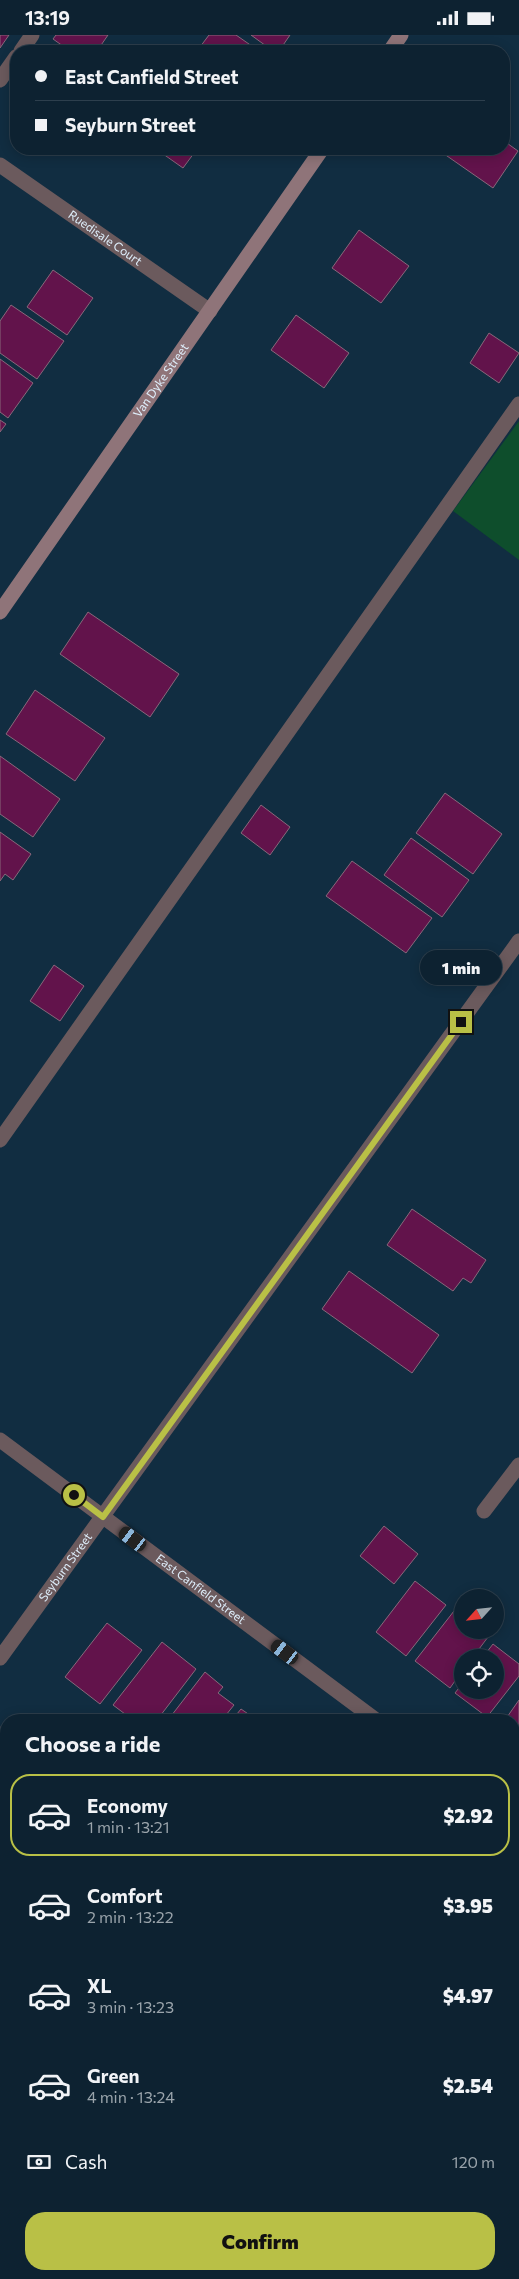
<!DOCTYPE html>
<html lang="en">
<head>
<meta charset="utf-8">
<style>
  :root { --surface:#0d2231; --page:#1b2f3d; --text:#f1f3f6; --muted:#9aa4ab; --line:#2d3f4d; --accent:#b9c046 }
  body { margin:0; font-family:Commissioner,sans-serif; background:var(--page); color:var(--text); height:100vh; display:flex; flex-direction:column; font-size:19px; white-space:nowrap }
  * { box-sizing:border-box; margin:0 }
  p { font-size:16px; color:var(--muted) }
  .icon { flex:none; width:28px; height:28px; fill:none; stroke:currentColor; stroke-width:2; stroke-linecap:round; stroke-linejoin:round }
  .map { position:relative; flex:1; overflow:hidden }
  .sheet { position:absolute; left:0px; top:1679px; width:520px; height:566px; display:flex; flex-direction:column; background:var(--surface); border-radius:20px 20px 0 0; box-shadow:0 2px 12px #0003,0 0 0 1px var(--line) }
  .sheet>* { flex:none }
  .top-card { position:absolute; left:10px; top:10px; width:500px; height:110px; border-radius:20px; box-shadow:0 2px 12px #0003,0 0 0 1px var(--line); display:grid; align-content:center; height:110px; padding:0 25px; background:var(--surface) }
  .needle { width:32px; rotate:243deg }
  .tools { position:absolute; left:454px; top:1554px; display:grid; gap:10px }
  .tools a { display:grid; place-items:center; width:50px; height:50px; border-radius:50%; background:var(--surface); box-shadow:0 2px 12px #0003,0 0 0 1px var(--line); font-size:25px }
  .end { position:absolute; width:22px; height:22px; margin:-11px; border:6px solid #b9c046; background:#111; box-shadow:0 0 0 2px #111 }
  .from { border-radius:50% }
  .bubble { position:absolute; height:35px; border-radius:18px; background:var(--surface); box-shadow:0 2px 12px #0003,0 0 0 1px var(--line); font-size:16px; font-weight:800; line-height:35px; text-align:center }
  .car { position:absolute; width:15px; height:30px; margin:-15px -8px; border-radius:6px; box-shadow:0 0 4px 1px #0007; background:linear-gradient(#222 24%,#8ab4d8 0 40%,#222 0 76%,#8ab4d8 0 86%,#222 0) }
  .top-card b { display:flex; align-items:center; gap:18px; height:48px; font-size:19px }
  .top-card b+b { border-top:1px solid var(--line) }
  .top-card i { width:12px; height:12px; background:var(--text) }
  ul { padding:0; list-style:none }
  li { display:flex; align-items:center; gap:15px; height:82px; margin:0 10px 8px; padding:0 15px; border:2px solid transparent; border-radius:20px }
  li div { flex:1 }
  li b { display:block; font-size:19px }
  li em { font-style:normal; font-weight:800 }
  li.selected { border-color:var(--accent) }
  li>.icon { width:45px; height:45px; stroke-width:1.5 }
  h2 { padding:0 25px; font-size:22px; line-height:60px }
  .pay { display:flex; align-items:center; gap:12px; height:55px; padding:0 25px; font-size:19px }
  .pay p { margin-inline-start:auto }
  .primary-button { display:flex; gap:10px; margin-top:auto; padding:10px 25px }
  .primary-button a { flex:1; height:58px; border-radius:20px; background:var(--accent); color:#111; font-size:20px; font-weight:800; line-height:58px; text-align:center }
  .status { display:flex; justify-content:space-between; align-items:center; height:35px; padding:0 25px; background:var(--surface); direction:ltr }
  .status svg { height:14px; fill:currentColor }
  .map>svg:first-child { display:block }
  .green { fill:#0e4e2c }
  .building { fill:#62134b; stroke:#88687b }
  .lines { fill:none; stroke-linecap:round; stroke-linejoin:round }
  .lane { stroke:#6b5a5d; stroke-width:15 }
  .street { stroke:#6b5a5d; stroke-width:15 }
  .secondary { stroke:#8f7479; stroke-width:15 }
  .route { stroke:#b9c046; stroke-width:6 }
  .labels { text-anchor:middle; stroke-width:4.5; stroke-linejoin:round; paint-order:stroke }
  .street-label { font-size:12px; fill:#deeefb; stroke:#112d41 }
</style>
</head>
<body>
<div class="status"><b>13:19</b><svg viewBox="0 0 49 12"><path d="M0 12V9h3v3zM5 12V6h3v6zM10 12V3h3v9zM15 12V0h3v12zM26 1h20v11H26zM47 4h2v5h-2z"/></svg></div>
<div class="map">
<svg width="519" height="2244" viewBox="0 0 519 2244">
  <rect width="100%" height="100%" fill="#112d41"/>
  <path class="green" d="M 519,386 L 519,525 L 453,476 Z"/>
  <path class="building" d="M 0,0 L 9,0 L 0,13 Z
    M 56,0 L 108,0 L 97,16 L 70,16 L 53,4 Z
    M 209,0 L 236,0 L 259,16 L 197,16 Z
    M 251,0 L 290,0 L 279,16 L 273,16 Z
    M 504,106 L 518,116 L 493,153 L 437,114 L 504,114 Z
    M 156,114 L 197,114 L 183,133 Z
    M 359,195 L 409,231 L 381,268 L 332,233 Z
    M 53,235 L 93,263 L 67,300 L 27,272 Z
    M 11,270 L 64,306 L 37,344 L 0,318 L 0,286 Z
    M 296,280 L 349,318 L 324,353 L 271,315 Z
    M 489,298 L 519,318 L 499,348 L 470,328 Z
    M 0,324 L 33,348 L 8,383 L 0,377 Z
    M 0,385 L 6,389 L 0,397 Z
    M 88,577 L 179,639 L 150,682 L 60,619 Z
    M 35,655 L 105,703 L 75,746 L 6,699 Z
    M 0,721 L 60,764 L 33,802 L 0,779 Z
    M 445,758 L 502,799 L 473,839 L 416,798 Z
    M 261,770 L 290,792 L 270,820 L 241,798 Z
    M 0,797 L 31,819 L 13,845 L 5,839 L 0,846 Z
    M 411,803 L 469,845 L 442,882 L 384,840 Z
    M 352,826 L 432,883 L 406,918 L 326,861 Z
    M 54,930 L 84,951 L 60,986 L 30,966 Z
    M 412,1174 L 486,1225 L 471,1248 L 463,1243 L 453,1256 L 387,1210 Z
    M 349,1236 L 439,1300 L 412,1338 L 322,1274 Z
    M 384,1491 L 418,1519 L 394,1549 L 360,1521 Z
    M 415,1546 L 446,1570 L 406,1621 L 376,1597 Z
    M 454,1576 L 462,1582 L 462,1595 L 479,1595 L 488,1602 L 473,1622 L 462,1622 L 462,1636 L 450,1653 L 415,1626 Z
    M 107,1588 L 142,1615 L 100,1669 L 65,1642 Z
    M 162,1607 L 196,1634 L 157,1685 L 133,1685 L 113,1670 Z
    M 493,1609 L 519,1629 L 519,1641 L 487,1682 L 455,1658 L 462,1649 L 462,1655 L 495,1655 L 495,1622 L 483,1622 Z
    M 205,1637 L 223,1652 L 218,1658 L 234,1670 L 222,1685 L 168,1685 Z
    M 519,1665 L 519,1706 L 514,1702 L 514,1685 L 505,1685 Z
    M 241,1674 L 257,1685 L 232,1685 Z
    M 0,1782 L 6,1787 L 6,1843 L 0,1839 Z
    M 0,1874 L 6,1878 L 6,1902 L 0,1910 Z
    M 514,2121 L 519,2125 L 519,2171 L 514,2167 Z
    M 359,2239 L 431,2239 L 438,2244 L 366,2244 Z
    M 445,2239 L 484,2239 L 480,2244 L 452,2244 Z"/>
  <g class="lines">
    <path class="lane" d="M 21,16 L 32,0
      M 0,45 L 16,22
      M 0,1105 L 519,369
      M 484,1476 L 519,1430
      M 0,1699 L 6,1704
      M 0,2112 L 6,2104"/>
    <g class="street">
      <path id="s1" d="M 0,130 L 210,276"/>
      <path id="s2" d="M 0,1405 L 376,1685"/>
      <path id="s3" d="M 0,1623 L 519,906"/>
      <path d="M 514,1788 L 519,1792"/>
      <path d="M 514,1931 L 519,1924"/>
      <path d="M 278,2244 L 281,2239"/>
    </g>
    <g class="secondary">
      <path d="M 390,16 L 401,0"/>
      <path id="s4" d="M 0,577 L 322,114"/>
    </g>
  </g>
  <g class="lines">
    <path class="route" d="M 74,1460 L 103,1482 L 461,987"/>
  </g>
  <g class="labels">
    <g class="street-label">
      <text dy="4" stroke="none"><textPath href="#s1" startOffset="128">Ruedisale Court</textPath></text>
      <text dy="4" stroke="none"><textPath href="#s4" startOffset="282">Van Dyke Street</textPath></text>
      <text dy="4" stroke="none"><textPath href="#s3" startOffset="112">Seyburn Street</textPath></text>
      <text dy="4" stroke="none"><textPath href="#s2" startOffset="250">East Canfield Street</textPath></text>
    </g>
  </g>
</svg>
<div class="tools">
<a><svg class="needle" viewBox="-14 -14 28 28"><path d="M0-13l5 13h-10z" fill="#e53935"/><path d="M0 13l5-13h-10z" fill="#9aa4ab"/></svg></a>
<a><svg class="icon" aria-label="locate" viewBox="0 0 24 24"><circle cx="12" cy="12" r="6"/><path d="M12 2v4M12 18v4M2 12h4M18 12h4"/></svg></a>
</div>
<i class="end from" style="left:74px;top:1460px"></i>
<i class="end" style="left:461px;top:987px"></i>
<div class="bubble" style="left:420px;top:915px;width:82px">1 min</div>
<i class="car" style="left:133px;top:1504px;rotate:307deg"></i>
<i class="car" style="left:285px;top:1617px;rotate:307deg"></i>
<div class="top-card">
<b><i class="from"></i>East Canfield Street</b>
<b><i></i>Seyburn Street</b>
</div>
<section class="sheet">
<h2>Choose a ride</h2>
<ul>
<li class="selected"><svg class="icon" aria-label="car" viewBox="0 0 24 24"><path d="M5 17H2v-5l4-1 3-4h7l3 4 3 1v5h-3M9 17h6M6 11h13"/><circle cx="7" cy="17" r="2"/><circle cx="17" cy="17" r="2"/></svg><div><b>Economy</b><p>1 min · 13:21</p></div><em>$2.92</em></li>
<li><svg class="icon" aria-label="car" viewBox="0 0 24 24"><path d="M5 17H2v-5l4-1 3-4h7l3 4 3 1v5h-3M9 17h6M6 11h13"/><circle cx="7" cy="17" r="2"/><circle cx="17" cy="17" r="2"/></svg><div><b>Comfort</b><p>2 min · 13:22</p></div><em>$3.95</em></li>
<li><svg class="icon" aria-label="car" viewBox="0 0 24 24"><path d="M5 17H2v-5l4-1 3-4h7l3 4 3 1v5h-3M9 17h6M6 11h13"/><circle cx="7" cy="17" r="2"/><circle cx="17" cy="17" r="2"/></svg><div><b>XL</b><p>3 min · 13:23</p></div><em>$4.97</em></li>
<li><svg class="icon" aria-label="car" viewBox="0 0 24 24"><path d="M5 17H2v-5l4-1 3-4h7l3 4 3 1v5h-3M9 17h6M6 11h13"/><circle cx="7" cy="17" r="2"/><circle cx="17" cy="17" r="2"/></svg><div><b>Green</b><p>4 min · 13:24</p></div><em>$2.54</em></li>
</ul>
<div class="pay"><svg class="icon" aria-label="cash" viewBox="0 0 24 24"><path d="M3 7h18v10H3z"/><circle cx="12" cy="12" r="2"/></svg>Cash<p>120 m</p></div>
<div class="primary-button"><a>Confirm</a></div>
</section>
</div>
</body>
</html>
